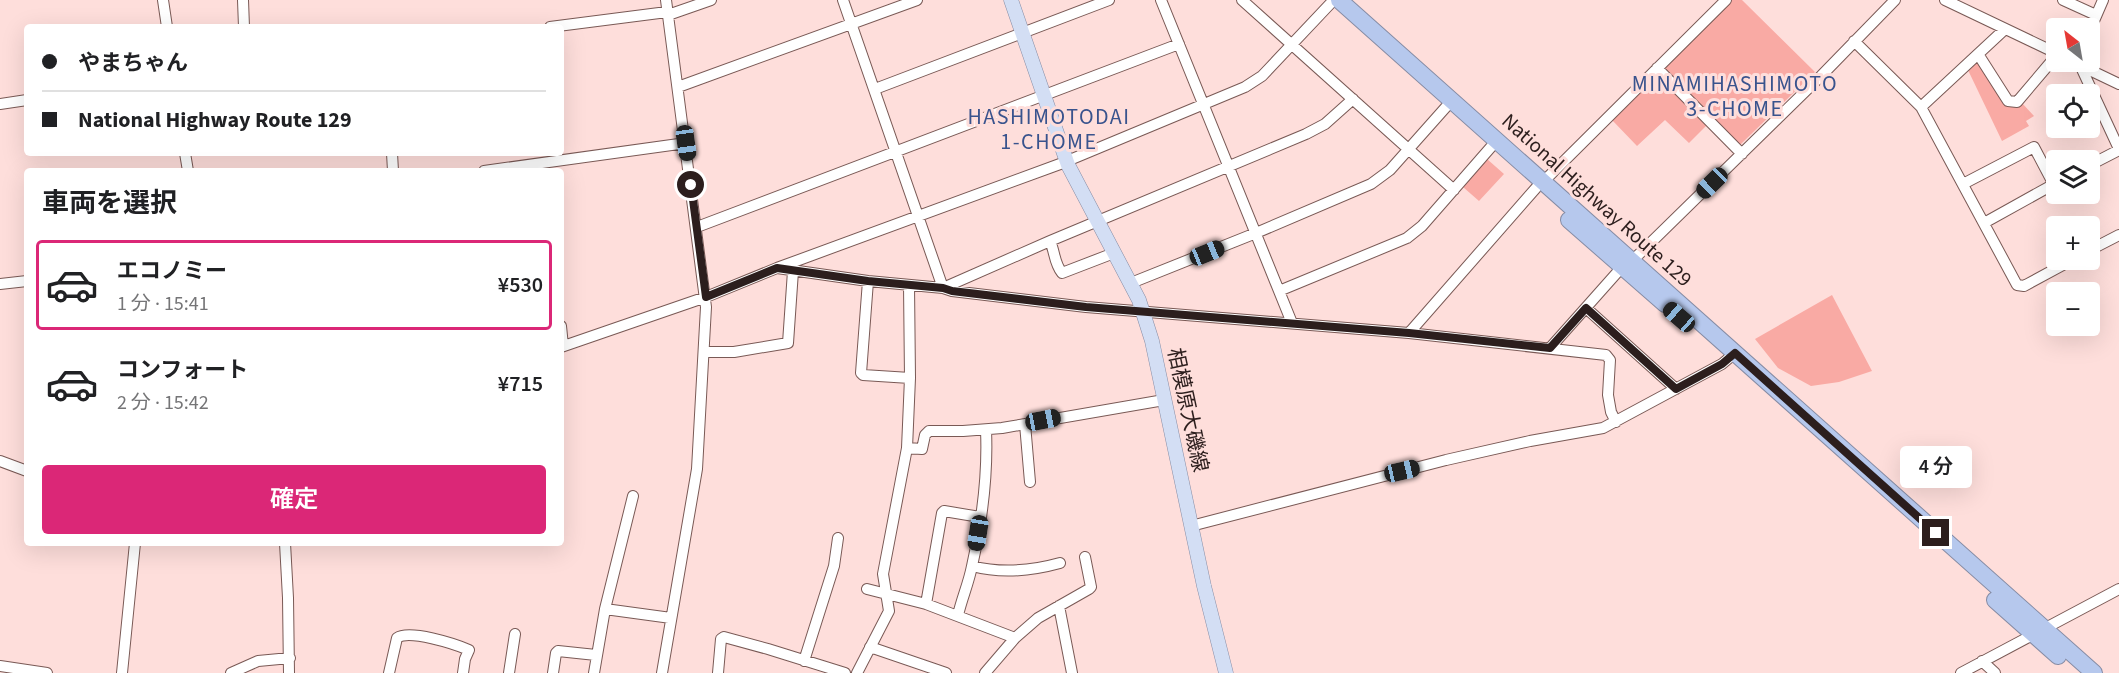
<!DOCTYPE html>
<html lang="ja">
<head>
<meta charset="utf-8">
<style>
  :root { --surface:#fff; --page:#f6f6f6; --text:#202124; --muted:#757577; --line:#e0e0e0; --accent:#db2777 }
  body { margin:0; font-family:"Source Sans 3","Noto Sans JP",sans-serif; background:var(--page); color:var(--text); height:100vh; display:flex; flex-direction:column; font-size:22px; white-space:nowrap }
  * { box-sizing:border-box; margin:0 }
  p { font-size:20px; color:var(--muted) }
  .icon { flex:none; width:33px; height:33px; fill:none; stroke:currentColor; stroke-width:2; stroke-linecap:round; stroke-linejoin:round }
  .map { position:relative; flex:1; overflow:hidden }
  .drawer { position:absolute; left:24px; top:168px; width:540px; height:378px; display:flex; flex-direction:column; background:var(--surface); border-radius:6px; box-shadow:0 6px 24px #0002 }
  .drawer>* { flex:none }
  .banner { position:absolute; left:24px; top:24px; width:540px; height:132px; border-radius:6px; box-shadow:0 6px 24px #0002; display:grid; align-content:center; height:132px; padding:0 18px; background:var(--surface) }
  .needle { width:39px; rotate:329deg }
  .tools { position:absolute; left:2046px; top:18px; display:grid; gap:12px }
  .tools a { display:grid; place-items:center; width:54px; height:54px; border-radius:6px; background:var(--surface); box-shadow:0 6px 24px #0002; font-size:30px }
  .end { position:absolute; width:27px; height:27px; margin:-14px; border:8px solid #2c1e1d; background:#fff; box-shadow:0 0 0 3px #fff }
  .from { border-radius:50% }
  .bubble { position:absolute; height:42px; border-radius:6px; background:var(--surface); box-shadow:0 6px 24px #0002; font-size:20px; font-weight:600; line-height:42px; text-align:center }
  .car { position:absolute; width:18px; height:36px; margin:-18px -9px; border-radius:8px; box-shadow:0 0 4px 2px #0007; background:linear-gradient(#222 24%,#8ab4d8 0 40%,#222 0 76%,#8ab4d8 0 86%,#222 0) }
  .banner b { display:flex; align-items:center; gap:21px; height:57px; font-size:22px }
  .banner b+b { border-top:2px solid var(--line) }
  .banner i { width:15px; height:15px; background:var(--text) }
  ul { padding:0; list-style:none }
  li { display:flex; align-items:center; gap:18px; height:90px; margin:0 12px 9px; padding:0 6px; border:3px solid transparent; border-radius:6px }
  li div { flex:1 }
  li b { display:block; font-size:22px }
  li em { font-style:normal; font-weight:600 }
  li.active { border-color:var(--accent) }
  li>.icon { width:54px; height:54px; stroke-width:1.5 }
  h2 { padding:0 18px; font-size:27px; line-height:72px }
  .cta { display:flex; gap:12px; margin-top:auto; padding:12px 18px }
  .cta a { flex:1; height:69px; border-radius:6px; background:var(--accent); color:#fff; font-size:24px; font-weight:600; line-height:69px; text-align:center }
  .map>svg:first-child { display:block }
  .green { fill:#f9aaa4 }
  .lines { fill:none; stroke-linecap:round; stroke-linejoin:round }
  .minor-casing { stroke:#795955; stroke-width:12 }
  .major-casing { stroke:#868ca4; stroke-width:15 }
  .highway-casing { stroke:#868ca4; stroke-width:18 }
  .minor { stroke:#fff; stroke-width:10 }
  .major { stroke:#d3def4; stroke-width:14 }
  .highway { stroke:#b6c8ed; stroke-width:16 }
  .route { stroke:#2c1e1d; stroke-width:8 }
  .labels { text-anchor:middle; stroke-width:6; stroke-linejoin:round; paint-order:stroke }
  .street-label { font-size:21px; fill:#2c1e1d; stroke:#fededb }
  .neighbourhood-label { font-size:22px; letter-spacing:1.5px; fill:#39538d; stroke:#fededb }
</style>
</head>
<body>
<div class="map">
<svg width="2119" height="673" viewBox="0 0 2119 673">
  <rect width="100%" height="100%" fill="#fededb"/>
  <path class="green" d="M 1732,0 L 1742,0 L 1815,72 L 1740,145 L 1737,145 L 1664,68 Z
    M 1976,59 L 2007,103 L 2021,102 L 2034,116 L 2026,121 L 2029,126 L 2002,141 L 1967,68 Z
    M 1658,74 L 1708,124 L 1689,143 L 1665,120 L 1637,146 L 1612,120 Z
    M 1487,159 L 1504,174 L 1479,201 L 1463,187 Z
    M 1832,295 L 1872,371 L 1839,382 L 1811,386 L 1778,368 L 1755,339 Z"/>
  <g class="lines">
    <g class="minor-casing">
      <path id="minor" d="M 163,0 L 167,27
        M 243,0 L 244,27
        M 843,0 L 943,288 L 1050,241 L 1306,134 L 1325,124 L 1353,99
        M 1161,0 L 1292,323
        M 1242,0 L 1454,190
        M 1945,0 L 2056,53
        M 2063,0 L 2096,15
        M 668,15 L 711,0
        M 550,27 L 667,12
        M 2090,30 L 2103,0
        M 1854,41 L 1921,107 L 2017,285 L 2024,286 L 2072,260
        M 1978,54 L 2008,101 L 2017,102 L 2056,56
        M 2073,62 L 2119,84
        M 2080,65 L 2119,149
        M 1657,68 L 1742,154
        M 678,87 L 917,0
        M 875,89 L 1109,0
        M 0,104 L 27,100
        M 1921,107 L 2005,29
        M 185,153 L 188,171
        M 392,153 L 393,171
        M 2090,165 L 2119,150
        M 484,171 L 686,143
        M 1543,182 L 1726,0
        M 1963,184 L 2034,147 L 2054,185
        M 1984,223 L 2056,183
        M 697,227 L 1179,44
        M 1050,241 C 1055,252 1054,263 1062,273 L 1114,253
        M 2090,250 L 2119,235
        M 777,268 L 868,281 L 943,288 L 952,291 L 1086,307 L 1409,333 L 1606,355 L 1610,360 L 1608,395 L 1611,412 L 1616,422
        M 868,281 L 861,373 L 863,375 L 910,378
        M 1131,283 L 1256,233 L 1371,184 L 1390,170 L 1446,107
        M 0,284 L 27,281
        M 1279,291 L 1407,238 L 1422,226 L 1491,147
        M 1586,308 L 1676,389
        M 561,326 L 563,346
        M 1409,333 L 1536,188
        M 561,347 L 706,297 L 777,268 L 1060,164 L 1245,87 L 1262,76 L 1330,4
        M 1550,348 L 1622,267 L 1633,260 L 1821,76 L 1895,0
        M 704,352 L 734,352 L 788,343 L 793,271
        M 1025,424 L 1030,482
        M 907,448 L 922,449 L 925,435 L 929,431 L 963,431 L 1002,428 L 1164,400
        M 0,461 L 27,471
        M 1191,526 L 1446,460 L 1530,441 L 1603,428 L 1722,364 L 1735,353
        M 285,543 L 288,598 L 289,673
        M 972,566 C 1002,574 1031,571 1060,563
        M 867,589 L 926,604 L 1015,638
        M 926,604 L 942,513 L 944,511 L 980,517
        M 1059,606 L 1072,673
        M 605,609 L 671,618
        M 958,615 C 962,598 969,582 972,566 C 982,521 988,475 986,430
        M 870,647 L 946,673
        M 804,661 L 834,566 L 838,538
        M 1982,661 L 1995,673
        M 0,666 L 47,673
        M 122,673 L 135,543
        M 231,673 L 258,661 L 290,658
        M 389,673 L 397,638 C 409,629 455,644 469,650 L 465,659 L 463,673
        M 509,673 L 515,634
        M 553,673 L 556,653 L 558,651 L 596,655
        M 594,673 L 605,609 L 633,496
        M 662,673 L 697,469 L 706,307 L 666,0
        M 718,673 L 721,639 L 724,637 L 768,649 L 845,673
        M 857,673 L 889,611 L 883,574 L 907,448 L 910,378 L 909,285
        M 985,673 L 1015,638 L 1038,618 L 1089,589 L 1091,587 L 1085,557
        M 1961,673 L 2119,589"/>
    </g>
    <g class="major-casing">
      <path id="major" d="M 1011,0 L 1068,165 L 1139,300 L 1152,341 L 1204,586 L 1226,673"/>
    </g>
    <g class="highway-casing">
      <path id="highway" d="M 1339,0 L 2094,673
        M 1569,220 L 1665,304
        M 1995,600 L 2058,656"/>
    </g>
    <use href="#minor" class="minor"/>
    <use href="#major" class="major"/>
    <use href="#highway" class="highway"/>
  </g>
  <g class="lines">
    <path class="route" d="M 691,185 L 706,297 L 777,268 L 868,281 L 943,288 L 952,291 L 1086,307 L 1409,333 L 1550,348 L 1586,308 L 1676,389 L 1722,364 L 1735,353 L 1936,533"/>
  </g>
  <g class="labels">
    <g class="street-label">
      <text transform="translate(1597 200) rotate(42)" y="7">National Highway Route 129</text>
      <text transform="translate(1188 410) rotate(78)" y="7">相模原大磯線</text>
    </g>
    <g class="neighbourhood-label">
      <text x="1735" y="91">MINAMIHASHIMOTO<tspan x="1735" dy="25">3-CHOME</tspan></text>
      <text x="1049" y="124">HASHIMOTODAI<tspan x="1049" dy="25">1-CHOME</tspan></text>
    </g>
  </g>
</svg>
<div class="tools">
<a><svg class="needle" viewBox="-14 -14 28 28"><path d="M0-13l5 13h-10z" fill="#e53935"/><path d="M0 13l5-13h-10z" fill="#757577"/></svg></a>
<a><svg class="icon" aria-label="locate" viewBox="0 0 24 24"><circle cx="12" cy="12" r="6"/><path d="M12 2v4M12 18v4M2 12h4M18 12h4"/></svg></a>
<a><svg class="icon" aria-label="layers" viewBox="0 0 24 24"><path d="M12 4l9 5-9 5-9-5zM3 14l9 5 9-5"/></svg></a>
<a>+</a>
<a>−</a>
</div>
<i class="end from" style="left:691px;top:185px"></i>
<i class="end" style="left:1936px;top:533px"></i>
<div class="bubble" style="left:1900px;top:446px;width:72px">4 分</div>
<i class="car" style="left:686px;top:143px;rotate:172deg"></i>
<i class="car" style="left:1712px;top:183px;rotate:226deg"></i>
<i class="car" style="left:1207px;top:253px;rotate:68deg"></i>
<i class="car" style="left:1679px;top:317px;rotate:311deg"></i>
<i class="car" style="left:1043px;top:420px;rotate:79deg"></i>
<i class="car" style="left:1402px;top:471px;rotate:77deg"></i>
<i class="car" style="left:978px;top:533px;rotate:189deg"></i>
<div class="banner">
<b><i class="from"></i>やまちゃん</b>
<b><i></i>National Highway Route 129</b>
</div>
<section class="drawer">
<h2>車両を選択</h2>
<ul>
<li class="active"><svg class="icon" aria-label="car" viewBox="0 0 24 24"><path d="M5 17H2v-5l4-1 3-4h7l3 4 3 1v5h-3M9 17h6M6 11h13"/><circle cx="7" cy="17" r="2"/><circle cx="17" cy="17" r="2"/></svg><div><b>エコノミー</b><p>1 分 · 15:41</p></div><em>¥530</em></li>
<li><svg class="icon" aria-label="car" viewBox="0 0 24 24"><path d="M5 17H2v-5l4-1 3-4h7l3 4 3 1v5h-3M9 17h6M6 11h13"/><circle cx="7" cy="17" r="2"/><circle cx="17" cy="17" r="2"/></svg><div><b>コンフォート</b><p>2 分 · 15:42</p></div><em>¥715</em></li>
</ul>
<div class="cta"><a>確定</a></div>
</section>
</div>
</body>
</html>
